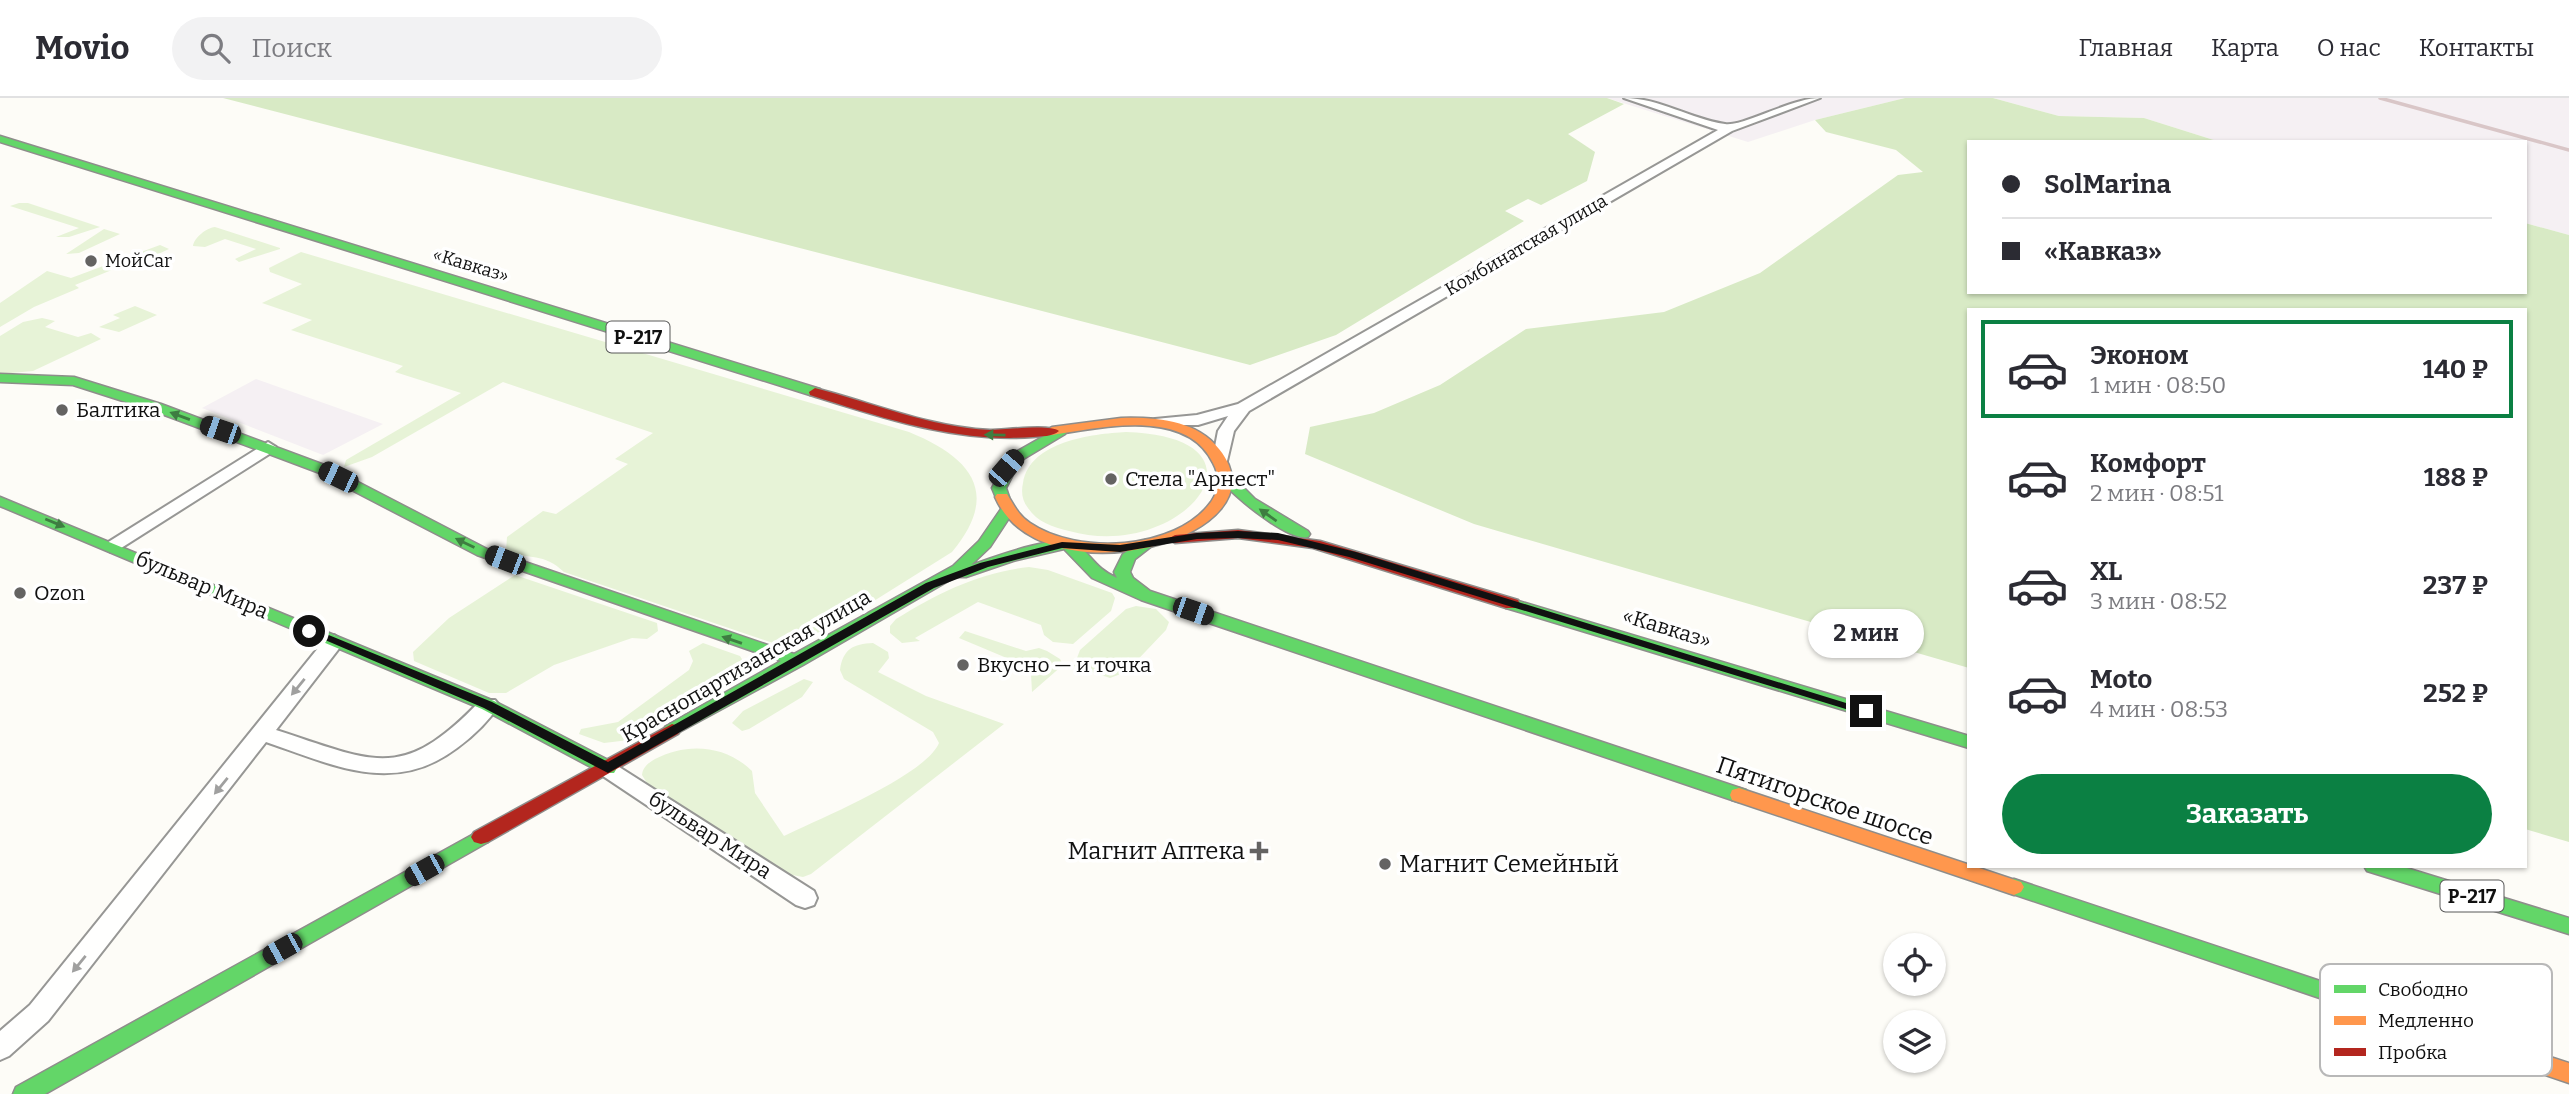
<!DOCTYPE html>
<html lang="ru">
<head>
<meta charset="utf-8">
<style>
  :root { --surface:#fff; --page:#f2f2f3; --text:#2b2b33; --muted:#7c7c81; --line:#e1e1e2; --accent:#0b8043 }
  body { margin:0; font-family:Bitter,serif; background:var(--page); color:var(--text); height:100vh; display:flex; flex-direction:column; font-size:26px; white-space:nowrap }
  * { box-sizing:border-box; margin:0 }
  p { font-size:23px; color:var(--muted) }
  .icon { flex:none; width:38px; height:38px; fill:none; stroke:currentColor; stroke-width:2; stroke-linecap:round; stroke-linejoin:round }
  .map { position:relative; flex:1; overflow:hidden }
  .panel { position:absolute; left:1967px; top:210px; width:560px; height:560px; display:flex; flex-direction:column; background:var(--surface); border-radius:0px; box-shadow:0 2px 5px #0004 }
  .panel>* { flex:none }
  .banner { position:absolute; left:1967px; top:42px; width:560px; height:154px; border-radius:0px; box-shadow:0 2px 5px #0004; display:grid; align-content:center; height:154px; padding:0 35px; background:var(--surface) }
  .tools { position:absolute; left:1883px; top:835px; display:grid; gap:14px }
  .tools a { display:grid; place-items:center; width:63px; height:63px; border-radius:50%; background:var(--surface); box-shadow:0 2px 5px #0004; font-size:35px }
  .end { position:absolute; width:32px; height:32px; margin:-16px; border:9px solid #111; background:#fff; box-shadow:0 0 0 4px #fff }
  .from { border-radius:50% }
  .bubble { position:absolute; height:49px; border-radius:24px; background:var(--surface); box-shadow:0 2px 5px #0004; font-size:23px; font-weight:700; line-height:49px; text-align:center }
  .car { position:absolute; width:21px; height:42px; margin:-21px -10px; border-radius:9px; box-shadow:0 0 5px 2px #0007; background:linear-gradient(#222 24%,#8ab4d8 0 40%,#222 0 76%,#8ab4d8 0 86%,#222 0) }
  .banner b { display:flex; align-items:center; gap:24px; height:66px; font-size:26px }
  .banner b+b { border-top:2px solid var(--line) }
  .banner i { width:18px; height:18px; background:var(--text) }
  ul { padding:12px 0 0; list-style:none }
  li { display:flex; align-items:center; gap:21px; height:98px; margin:0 14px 10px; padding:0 21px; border:4px solid transparent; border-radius:0px }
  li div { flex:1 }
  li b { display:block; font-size:26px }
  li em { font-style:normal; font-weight:700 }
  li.current { border-color:var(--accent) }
  li>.icon { width:63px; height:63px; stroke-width:1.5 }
  .action { display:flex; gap:14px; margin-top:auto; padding:14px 35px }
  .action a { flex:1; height:80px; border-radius:42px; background:var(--accent); color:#fff; font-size:28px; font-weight:700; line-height:80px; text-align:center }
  header { display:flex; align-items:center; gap:42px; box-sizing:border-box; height:98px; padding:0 35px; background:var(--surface); border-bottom:2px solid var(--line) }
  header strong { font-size:33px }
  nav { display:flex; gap:38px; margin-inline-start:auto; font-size:24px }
  .search { width:490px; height:63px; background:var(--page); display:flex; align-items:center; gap:18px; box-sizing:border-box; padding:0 24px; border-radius:38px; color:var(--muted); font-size:26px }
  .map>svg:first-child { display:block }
  .industrial { fill:#f5f0f3 }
  .green { fill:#e7f3d7 }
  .forest { fill:#d8eac5 }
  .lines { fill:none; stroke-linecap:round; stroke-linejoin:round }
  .street-casing { stroke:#979795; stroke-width:4 }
  .fast-casing { stroke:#8e8d8b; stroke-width:3 }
  .slow-casing { stroke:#8e8d8b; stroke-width:3 }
  .jam-casing { stroke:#8e8d8b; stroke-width:3 }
  .street { fill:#fffffe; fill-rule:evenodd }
  .fast { fill:#63d668; fill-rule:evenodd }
  .slow { fill:#ff974d; fill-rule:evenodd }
  .jam { fill:#b3261e; fill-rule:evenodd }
  .rail { stroke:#d9c6c7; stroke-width:3.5 }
  .oneway { fill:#3e7d41 }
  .oneway2 { fill:#a0a09f }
  .route { fill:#111 }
  .poi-dot { fill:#646362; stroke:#fff; stroke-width:2.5 }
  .labels { text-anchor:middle; stroke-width:7; stroke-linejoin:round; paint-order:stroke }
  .far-street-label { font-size:18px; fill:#111; stroke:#fff }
  .far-poi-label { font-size:18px; fill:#111; stroke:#fff; text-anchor:start }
  .shield { fill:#fff; stroke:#585858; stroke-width:2 }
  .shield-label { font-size:19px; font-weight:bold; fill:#111 }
  .poi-label { font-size:21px; fill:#111; stroke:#fff; text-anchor:start }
  .street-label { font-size:21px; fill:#111; stroke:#fff }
  .near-street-label { font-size:24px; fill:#111; stroke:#fff }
  .near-poi-label { font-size:24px; fill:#111; stroke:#fff; text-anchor:end }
  .key { fill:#fff; stroke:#b8b8b8; stroke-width:2 }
  .key-label { font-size:19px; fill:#111 }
</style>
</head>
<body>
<header>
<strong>Movio</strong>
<div class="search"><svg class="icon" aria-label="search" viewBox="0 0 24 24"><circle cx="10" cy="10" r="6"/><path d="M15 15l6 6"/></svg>Поиск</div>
<nav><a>Главная</a><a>Карта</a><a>О нас</a><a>Контакты</a></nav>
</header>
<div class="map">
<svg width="2569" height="996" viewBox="0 0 2569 996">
  <rect width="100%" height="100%" fill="#fdfcf7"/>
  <path class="industrial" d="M 1607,0 L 1905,0 L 1815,22 L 1748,44 Z
    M 1993,0 L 2569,0 L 2569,137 L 2525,125 L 2525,44 L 2220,44 L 2144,20 L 2059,18 Z
    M 256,281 L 383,326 L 323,357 L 202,310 Z"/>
  <path class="green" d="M 19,105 L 28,105 L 100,129 L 69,139 L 56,139 L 79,130 L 10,108 Z
    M 215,129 L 280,150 L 280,151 L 239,164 L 235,161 L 256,151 L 225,141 L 205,149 L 193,148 C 194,140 206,130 215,129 Z
    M 104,131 L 120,136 L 79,155 L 66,156 Z
    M 160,147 L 169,151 L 137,166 L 124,167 L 75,187 L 79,190 L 34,209 L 0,229 L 0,205 L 47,173 L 71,180 Z
    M 301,154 L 909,334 C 970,359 1002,394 952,454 L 810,543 L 782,548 L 564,474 C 543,454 528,462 506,453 L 507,439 L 543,413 L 556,416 L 628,366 L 615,361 L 653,335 L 503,284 L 372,359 L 344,369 L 346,362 L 461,295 L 395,274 L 403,268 L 291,232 L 312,222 L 262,205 L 302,186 L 270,174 L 269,170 Z
    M 135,208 L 157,217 L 119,234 L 99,229 L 120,220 L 113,217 Z
    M 42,220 L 55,223 L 45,229 L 78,239 L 91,235 L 101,241 L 33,273 L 0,276 L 0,238 L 23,224 Z
    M 1126,334 C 1283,339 1183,465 1069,433 C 1053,429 1037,424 1028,410 C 1022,402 1021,394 1023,385 C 1030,343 1092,336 1126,334 Z
    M 1029,469 L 1048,472 L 1112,495 L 1115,500 L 1111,513 L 1073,546 L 1053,544 L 1044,537 L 1041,527 L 978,504 L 915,540 L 920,543 L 902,545 L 890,535 L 890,528 L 896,521 C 938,495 980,474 1029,469 Z
    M 515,477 L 657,525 L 658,533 L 647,541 L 632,540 L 554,567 L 506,595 L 489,595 L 414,563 L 413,554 L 449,520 Z
    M 1136,508 L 1156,511 L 1169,524 L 1166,532 L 1126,574 L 1110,580 L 1074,568 L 1080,552 L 1126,511 Z
    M 965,533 L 1026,553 L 1039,550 L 1047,553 L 1060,561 L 1063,567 L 1032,594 L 1031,576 L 1026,568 L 959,540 Z
    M 703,545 L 740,558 L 748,571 L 738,581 L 629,642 L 604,645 L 579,636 L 581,631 L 618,624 L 689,572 L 693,563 L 689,553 Z
    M 873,545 L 888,554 L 889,560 L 878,574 L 926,598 L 1004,626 L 811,776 L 803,779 L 787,776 L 647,685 L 642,677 C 643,669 648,665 655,661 C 687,644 726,647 752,673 L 755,695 L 784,738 C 819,721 926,677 939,645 L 933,634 L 844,581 L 840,572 C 843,551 853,546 873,545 Z
    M 804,581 L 813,584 L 802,599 L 749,631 L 742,633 L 732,625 L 743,613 Z"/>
  <path class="forest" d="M 223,0 L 1607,0 L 1624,6 L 1568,36 L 1595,54 L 1587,83 L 1541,107 L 1528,101 L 1505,113 L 1524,123 L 1336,237 L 1250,267 Z
    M 1905,0 L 1993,0 L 2059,18 L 2144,20 L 2220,44 L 1969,44 L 1969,194 L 2525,194 L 2525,125 L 2569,137 L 2569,744 L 2525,731 L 2525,212 L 1969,212 L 1969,570 L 1474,426 L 1305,356 L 1310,329 L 1374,315 L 1440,287 L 1526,231 L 1664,214 L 1760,175 L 1898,77 L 1923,74 L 1896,52 L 1826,34 L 1815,22 Z"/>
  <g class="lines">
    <g class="street-casing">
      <path id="street" d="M 1624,0 C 1660,0 1690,21 1725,26 C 1743,29 1791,0 1820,0 L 1732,33 L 1249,313 L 1234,333 L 1227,363 L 1215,363 L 1213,359 L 1218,333 L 1228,318 L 1198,327 L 1155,327 L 1155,321 L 1197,317 L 1238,306 L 1718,32 Z
        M 268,344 L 276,349 L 274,353 L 118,452 L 111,454 L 102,448 Z
        M 334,537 L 344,544 L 276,632 C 375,664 402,685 481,602 L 495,602 L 499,607 C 489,623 472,639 457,650 C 394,698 333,667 266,644 L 48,923 L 9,958 L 0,962 L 0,933 L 30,907 L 327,539 Z
        M 608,662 L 814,793 L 817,800 L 814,807 L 805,810 L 796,807 L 600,676 L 597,670 L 600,664 Z"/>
    </g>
    <g class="fast-casing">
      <path id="fast" d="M 0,38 L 820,291 L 821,294 L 820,297 L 810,297 L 0,44 Z
        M 0,276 L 74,279 L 161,306 L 327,368 L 487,451 L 794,556 L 953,468 L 979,443 L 1001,411 L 1011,411 L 1013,414 L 990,449 L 971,467 C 992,460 1057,435 1075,446 C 1091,455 1094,470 1117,480 L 1114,474 L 1123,456 L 1145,442 L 1153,447 L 1135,461 L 1130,474 L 1133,480 L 1150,493 L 1746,692 L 1748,697 L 1746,702 L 1739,704 L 1732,702 L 1141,502 L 1092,480 L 1064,451 L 1013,463 L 966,479 L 955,479 L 803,567 L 672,638 L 666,636 L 663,632 L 666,628 L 781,563 L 477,457 L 317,374 L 151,312 L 73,287 L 0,284 Z
        M 1060,329 L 1067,333 L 1065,336 L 1020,363 L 1006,390 L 1009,399 L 1002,403 L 997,402 L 992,390 L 1009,358 Z
        M 1228,378 L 1233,379 L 1255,401 L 1308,433 L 1310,436 L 1308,439 C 1289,444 1233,398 1221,382 Z
        M 0,399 L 494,603 L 614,665 L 617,670 L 614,675 L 602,675 L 482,611 L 0,408 Z
        M 1512,501 L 1969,638 L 1969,650 L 1506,510 L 1504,506 L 1506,502 Z
        M 481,732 L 488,734 L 491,739 L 488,744 L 45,996 L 13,996 L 16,989 Z
        M 2364,768 L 2400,768 L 2569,820 L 2569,836 L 2367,773 Z
        M 2014,781 L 2476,935 L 2484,937 L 2487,944 L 2484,951 L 2476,953 L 2007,794 L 2004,789 L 2007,784 Z"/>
    </g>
    <g class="slow-casing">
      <path id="slow" d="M 1121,320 C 1156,319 1196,322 1219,351 C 1291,439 1042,507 995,399 L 997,396 L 1007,396 C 1014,407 1018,417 1030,425 C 1077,457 1175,453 1211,404 C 1220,391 1220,378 1213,365 C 1186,309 1100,330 1052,337 L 1045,333 L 1052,329 Z
        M 1739,690 L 2021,784 L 2024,789 L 2021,794 L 2014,797 L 1732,702 L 1730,697 L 1732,692 Z
        M 2476,935 L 2569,965 L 2569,985 L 2468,951 L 2465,944 L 2468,937 Z"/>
    </g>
    <g class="jam-casing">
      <path id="jam" d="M 815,290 C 873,305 929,329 990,332 C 1005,332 1050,326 1059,333 C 1052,339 1042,338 1033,339 C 956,345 883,320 810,297 L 809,294 Z
        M 1238,432 L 1320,443 L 1518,502 L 1520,506 L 1518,510 L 1506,510 L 1313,450 L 1238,440 L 1175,445 L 1168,441 L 1175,437 Z
        M 672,626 L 678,628 L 681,632 L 678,636 L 488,744 L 481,746 L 474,744 L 471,739 L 474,734 Z"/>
    </g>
    <use href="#street" class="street"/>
    <use href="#fast" class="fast"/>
    <use href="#slow" class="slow"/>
    <use href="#jam" class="jam"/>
    <path class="rail" d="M 2380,0 L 2569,52"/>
  </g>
  <defs><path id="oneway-solid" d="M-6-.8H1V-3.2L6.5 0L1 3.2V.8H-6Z" transform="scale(1.75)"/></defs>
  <g class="oneway">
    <use href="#oneway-solid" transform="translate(180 318) rotate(-160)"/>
    <use href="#oneway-solid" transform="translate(995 337) rotate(-179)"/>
    <use href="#oneway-solid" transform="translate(1268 417) rotate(-145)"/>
    <use href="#oneway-solid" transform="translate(55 425) rotate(22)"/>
    <use href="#oneway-solid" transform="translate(465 445) rotate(-154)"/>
    <use href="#oneway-solid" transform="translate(732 542) rotate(-161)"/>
  </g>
  <g class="oneway2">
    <use href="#oneway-solid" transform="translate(298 589) rotate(129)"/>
    <use href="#oneway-solid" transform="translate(221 688) rotate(129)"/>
    <use href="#oneway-solid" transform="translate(79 866) rotate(129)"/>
  </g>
  <path class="route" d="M 1238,433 L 1278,435 L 1356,454 L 1872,613 L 1862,616 L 1349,459 L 1278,442 L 1238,440 L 1197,441 L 1120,454 L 1062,450 L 988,469 L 934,490 L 608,675 L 484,610 L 304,533 L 314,531 L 492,604 L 608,664 L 926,485 L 980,465 L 1062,444 L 1120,447 L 1197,435 Z"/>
  <g class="poi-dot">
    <circle cx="91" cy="163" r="7"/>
    <circle cx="62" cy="312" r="7"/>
    <circle cx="1111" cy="381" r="7"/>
    <circle cx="20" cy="495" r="7"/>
    <circle cx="963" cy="567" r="7"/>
    <path d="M1255.5 742.5h7v7h7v7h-7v7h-7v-7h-7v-7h7z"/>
    <circle cx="1385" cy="766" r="7"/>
  </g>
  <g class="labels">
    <g class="far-street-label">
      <text transform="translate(1526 147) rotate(-30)" y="6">Комбинатская улица</text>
      <text transform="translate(471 167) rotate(17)" y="6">«Кавказ»</text>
    </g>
    <g class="far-poi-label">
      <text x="105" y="169">МойCar</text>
    </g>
    <g class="shield">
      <rect x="606.5" y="223.5" width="63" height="31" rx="5"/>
      <rect x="2440.5" y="782.5" width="63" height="31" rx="5"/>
    </g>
    <g class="shield-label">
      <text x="638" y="246">Р-217</text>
      <text x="2472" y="805">Р-217</text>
    </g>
    <g class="poi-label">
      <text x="76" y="319">Балтика</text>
      <text x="1125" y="388">Стела "Арнест"</text>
      <text x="34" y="502">Ozon</text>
      <text x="977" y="574">Вкусно — и точка</text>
    </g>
    <g class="street-label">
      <text transform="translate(202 487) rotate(23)" y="7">бульвар Мира</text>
      <text transform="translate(1667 530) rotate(17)" y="7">«Кавказ»</text>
      <text transform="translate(746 568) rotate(-30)" y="7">Краснопартизанская улица</text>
      <text transform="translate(710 737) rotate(33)" y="7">бульвар Мира</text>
    </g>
    <g class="near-street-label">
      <text transform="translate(1825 703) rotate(19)" y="8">Пятигорское шоссе</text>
    </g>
    <g class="near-poi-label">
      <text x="1245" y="761">Магнит Аптека</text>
      <text x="1399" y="774" text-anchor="start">Магнит Семейный</text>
    </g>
  </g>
  <rect x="2320" y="866" width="232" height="112" rx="10" class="key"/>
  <rect x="2334" y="887" width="32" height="8" fill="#63d668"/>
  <rect x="2334" y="918" width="32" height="9" fill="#ff974d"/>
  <rect x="2334" y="950" width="32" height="8" fill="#b3261e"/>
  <g class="key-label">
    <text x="2378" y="898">Свободно</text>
    <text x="2378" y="929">Медленно</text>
    <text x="2378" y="961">Пробка</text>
  </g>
</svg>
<div class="tools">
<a><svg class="icon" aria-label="locate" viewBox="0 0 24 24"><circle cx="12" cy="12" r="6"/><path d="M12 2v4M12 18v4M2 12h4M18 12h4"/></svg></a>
<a><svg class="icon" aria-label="layers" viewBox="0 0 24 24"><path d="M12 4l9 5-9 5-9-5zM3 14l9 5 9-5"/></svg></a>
</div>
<i class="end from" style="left:309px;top:533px"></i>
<i class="end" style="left:1866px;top:613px"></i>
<div class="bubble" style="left:1808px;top:511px;width:116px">2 мин</div>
<i class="car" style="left:220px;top:332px;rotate:289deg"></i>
<i class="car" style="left:1006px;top:370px;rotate:41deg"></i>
<i class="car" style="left:338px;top:379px;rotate:296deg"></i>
<i class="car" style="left:505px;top:462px;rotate:291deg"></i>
<i class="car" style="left:1193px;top:513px;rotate:109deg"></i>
<i class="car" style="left:424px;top:772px;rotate:241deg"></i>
<i class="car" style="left:282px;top:851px;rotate:241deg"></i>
<div class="banner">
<b><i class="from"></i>SolMarina</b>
<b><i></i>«Кавказ»</b>
</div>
<section class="panel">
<ul>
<li class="current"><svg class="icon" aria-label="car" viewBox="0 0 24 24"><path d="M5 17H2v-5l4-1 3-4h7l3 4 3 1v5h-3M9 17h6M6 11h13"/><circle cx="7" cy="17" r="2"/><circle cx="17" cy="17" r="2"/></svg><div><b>Эконом</b><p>1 мин · 08:50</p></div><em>140 ₽</em></li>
<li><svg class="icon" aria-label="car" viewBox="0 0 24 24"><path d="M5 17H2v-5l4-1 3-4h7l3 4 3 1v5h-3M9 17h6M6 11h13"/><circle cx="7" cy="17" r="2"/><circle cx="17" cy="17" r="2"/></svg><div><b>Комфорт</b><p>2 мин · 08:51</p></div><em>188 ₽</em></li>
<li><svg class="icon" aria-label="car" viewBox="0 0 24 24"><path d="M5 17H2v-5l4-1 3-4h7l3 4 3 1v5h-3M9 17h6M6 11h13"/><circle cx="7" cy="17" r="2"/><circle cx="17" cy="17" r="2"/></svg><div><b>XL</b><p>3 мин · 08:52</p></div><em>237 ₽</em></li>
<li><svg class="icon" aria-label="car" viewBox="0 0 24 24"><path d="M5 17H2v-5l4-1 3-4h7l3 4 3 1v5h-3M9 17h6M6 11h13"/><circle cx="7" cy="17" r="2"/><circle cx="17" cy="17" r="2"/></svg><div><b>Moto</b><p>4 мин · 08:53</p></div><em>252 ₽</em></li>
</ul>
<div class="action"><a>Заказать</a></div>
</section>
</div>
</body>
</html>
